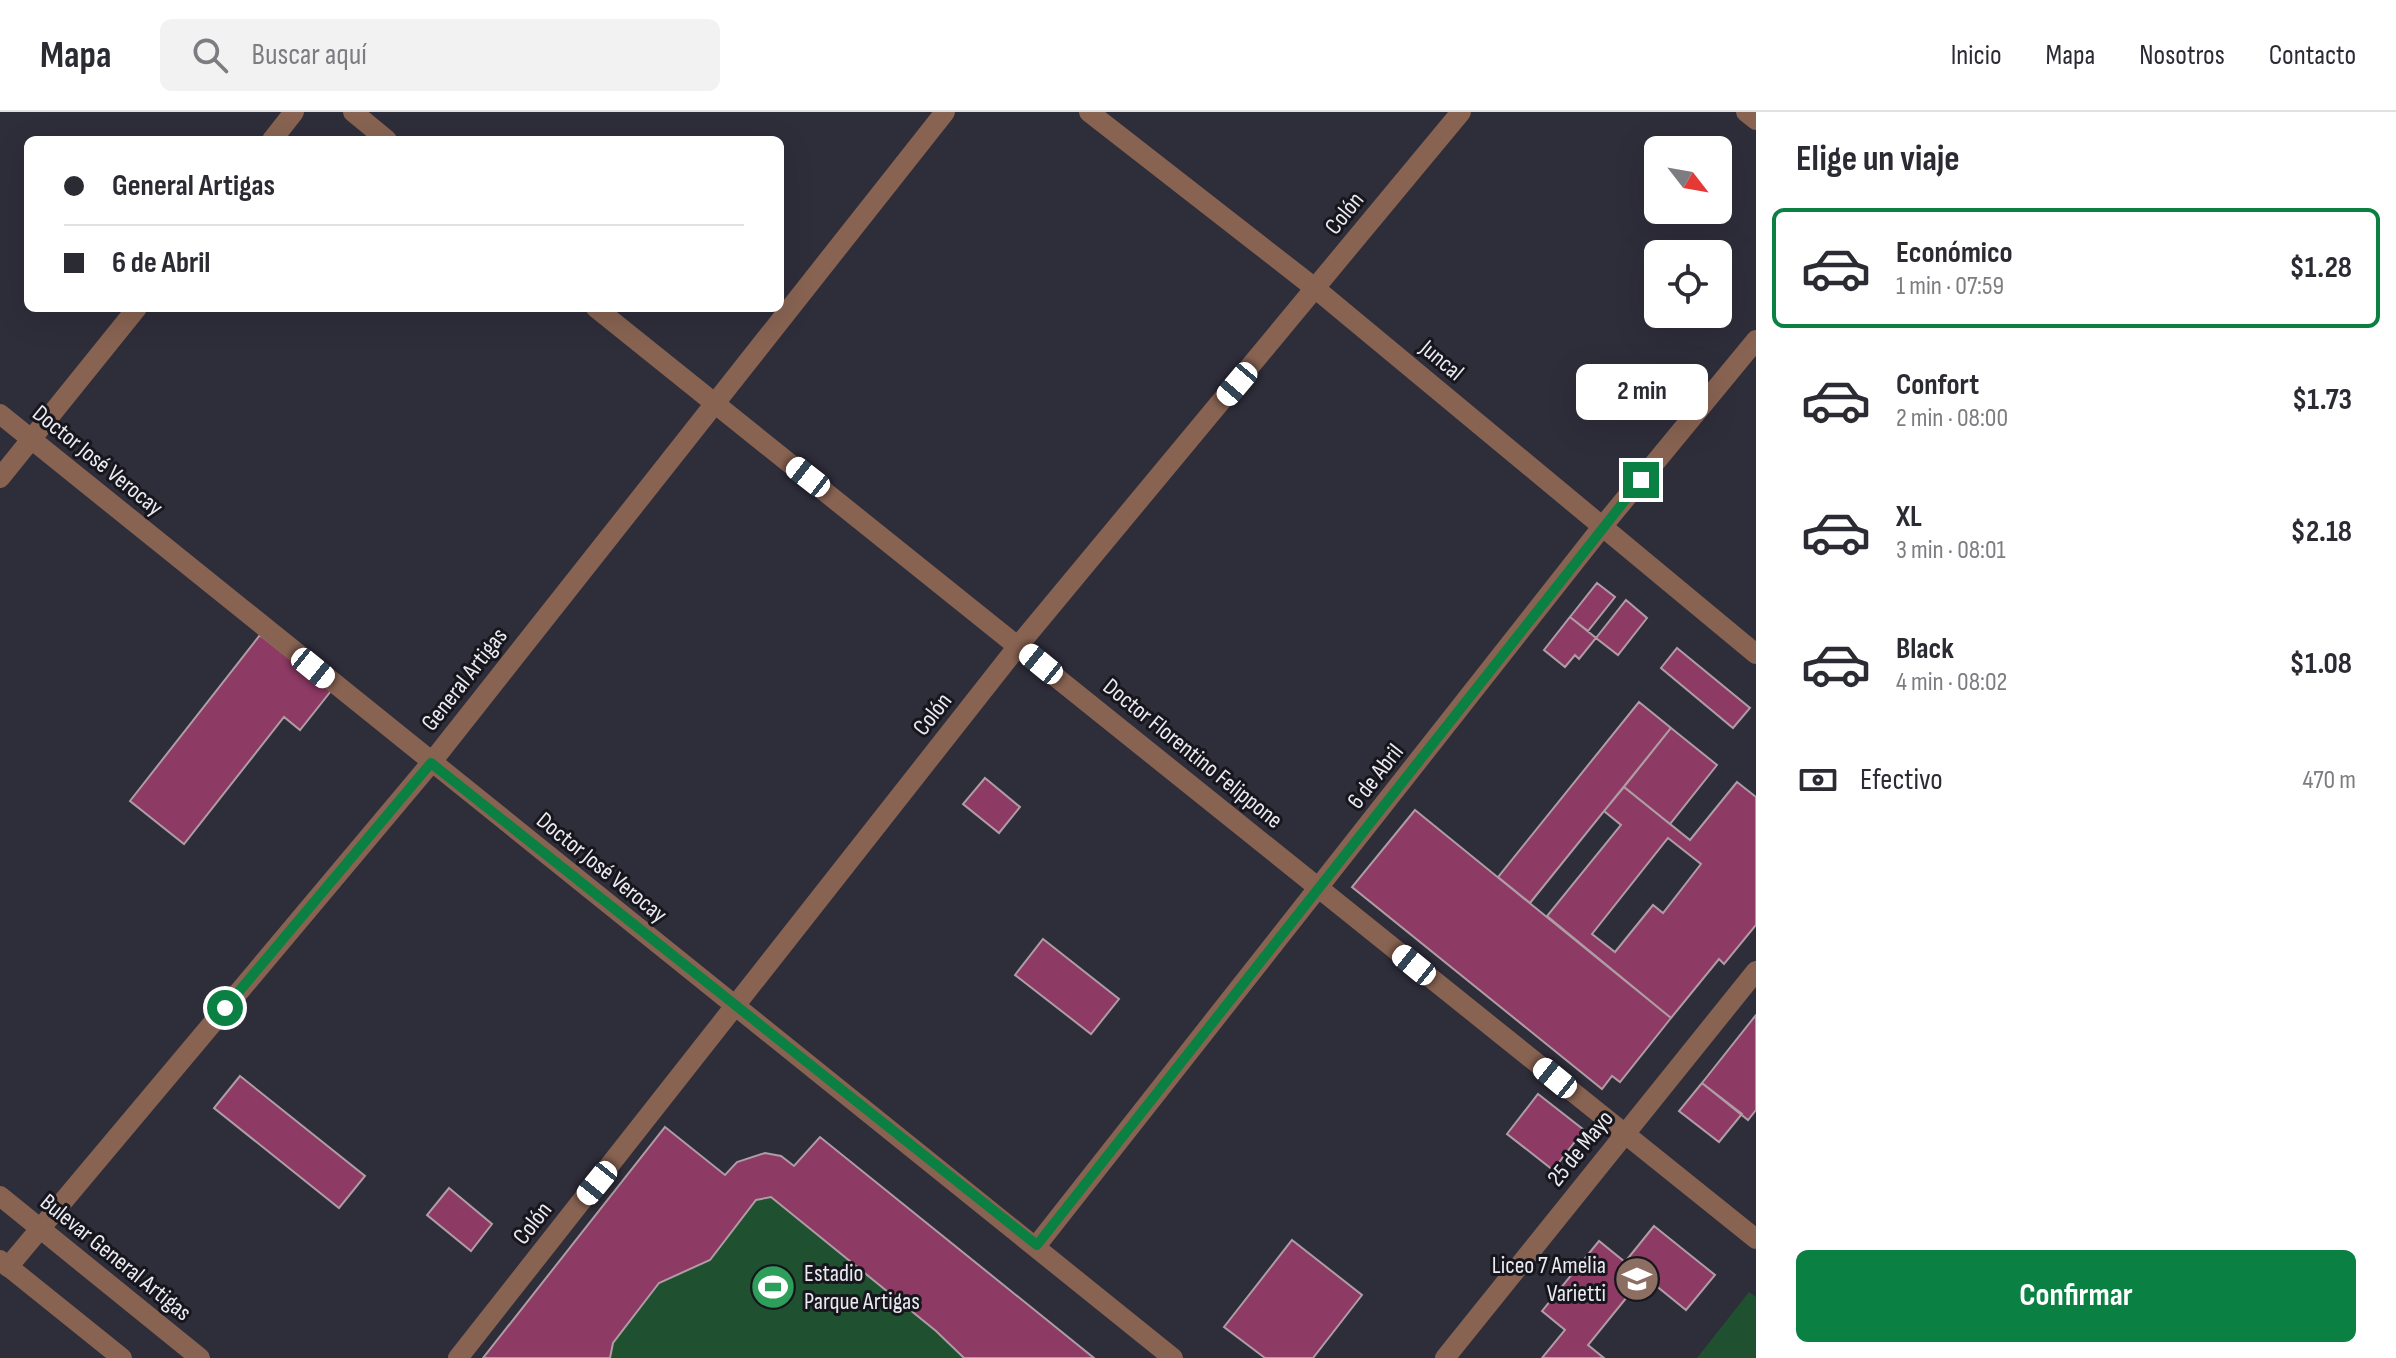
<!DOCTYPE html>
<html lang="es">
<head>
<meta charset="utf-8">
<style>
  :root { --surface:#fff; --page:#f2f2f3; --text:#2b2b33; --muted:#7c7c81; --line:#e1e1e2; --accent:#0b8043 }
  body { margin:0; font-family:"Sofia Sans Condensed",sans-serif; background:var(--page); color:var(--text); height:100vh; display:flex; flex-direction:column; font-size:30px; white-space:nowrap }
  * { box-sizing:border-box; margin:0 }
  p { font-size:26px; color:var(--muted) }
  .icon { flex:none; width:44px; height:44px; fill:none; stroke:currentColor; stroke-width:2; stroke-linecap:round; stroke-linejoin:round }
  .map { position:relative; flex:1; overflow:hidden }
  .details { display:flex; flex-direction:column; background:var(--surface); width:640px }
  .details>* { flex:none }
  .hud { position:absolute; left:24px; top:24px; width:760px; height:176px; border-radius:12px; box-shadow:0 8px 32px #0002; display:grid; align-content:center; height:176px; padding:0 40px; background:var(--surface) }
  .needle { width:52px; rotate:121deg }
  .buttons { position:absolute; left:1644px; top:24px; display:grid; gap:16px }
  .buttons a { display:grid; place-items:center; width:88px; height:88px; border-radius:12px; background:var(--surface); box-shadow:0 8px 32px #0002; font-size:40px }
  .end { position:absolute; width:36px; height:36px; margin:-18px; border:10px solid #0b8043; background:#fff; box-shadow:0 0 0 4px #fff }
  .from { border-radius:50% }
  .bubble { position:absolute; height:56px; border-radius:12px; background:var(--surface); box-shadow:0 8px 32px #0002; font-size:26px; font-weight:700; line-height:56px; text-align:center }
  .car { position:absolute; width:24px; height:48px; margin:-24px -12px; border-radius:10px; box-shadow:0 0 6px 2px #0007; background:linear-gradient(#fff 24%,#345 0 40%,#fff 0 76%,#345 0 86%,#fff 0) }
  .hud b { display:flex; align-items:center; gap:28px; height:76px; font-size:30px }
  .hud b+b { border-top:2px solid var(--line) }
  .hud i { width:20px; height:20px; background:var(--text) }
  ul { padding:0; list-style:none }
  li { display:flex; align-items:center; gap:24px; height:120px; margin:0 16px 12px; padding:0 24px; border:4px solid transparent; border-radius:12px }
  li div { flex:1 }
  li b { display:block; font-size:30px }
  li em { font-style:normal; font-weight:700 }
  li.on { border-color:var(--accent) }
  li>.icon { width:72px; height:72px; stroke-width:1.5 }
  h2 { padding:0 40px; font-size:36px; line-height:96px }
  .pay { display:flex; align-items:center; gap:20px; height:88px; padding:0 40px; font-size:30px }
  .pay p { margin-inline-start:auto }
  .primary-button { display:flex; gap:16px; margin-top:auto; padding:16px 40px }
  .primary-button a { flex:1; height:92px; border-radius:12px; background:var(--accent); color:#fff; font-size:32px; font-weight:700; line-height:92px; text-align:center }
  header { display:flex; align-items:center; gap:48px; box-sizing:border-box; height:112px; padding:0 40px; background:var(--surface); border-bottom:2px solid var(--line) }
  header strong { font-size:38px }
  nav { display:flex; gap:44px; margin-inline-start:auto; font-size:28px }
  .search { width:560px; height:72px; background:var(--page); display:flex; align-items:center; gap:20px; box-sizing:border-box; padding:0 28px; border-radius:12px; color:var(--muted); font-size:30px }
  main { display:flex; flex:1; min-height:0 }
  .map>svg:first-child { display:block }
  .green { fill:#1f5030 }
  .building { fill:#8d3a64; stroke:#af9ca4; stroke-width:2; fill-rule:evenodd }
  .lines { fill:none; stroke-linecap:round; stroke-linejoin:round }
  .minor { stroke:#886352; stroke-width:20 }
  .tertiary { stroke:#886352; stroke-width:20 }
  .route { stroke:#0b8043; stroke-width:10 }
  .labels { text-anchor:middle; stroke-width:6; stroke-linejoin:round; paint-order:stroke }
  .street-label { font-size:24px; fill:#ebeaf3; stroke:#16161c }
  .poi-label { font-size:24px; fill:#ebeaf3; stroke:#16161c; text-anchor:end }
</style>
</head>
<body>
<header>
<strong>Mapa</strong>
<div class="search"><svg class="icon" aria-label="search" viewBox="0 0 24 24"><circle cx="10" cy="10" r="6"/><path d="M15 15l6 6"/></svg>Buscar aquí</div>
<nav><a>Inicio</a><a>Mapa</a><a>Nosotros</a><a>Contacto</a></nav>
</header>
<main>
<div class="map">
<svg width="1756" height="1246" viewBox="0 0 1756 1246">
  <rect width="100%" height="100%" fill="#2e2d3a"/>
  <path class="green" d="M 665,1015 L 725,1063 C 746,1040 768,1035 794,1053 L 820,1025 L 1094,1246 L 483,1246 Z
    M 1749,1180 L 1756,1185 L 1756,1246 L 1697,1246 Z"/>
  <path class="building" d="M 1597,471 L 1615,485 L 1588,519 L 1570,505 Z
    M 1626,488 L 1647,506 L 1618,543 L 1596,526 Z
    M 1570,505 L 1596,526 L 1579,547 L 1575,543 L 1565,555 L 1544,538 Z
    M 260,523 L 331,579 L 300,618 L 284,605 L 184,732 L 130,689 Z
    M 1677,536 L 1750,596 L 1733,616 L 1661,556 Z
    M 1639,590 L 1671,616 L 1530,791 L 1498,765 Z
    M 1671,616 L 1717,653 L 1670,712 L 1624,675 Z
    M 985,666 L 1020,695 L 999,721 L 963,692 Z
    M 1737,670 L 1756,685 L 1756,813 L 1724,852 L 1719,847 L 1671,906 L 1547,804 L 1621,713 L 1604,699 L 1624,675 L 1690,728 ZM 1668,726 L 1701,752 L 1663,801 L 1653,793 L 1615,840 L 1592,822 Z
    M 1415,698 L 1671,906 L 1620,970 L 1612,964 L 1602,977 L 1352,775 Z
    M 1043,827 L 1119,887 L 1091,922 L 1015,863 Z
    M 1756,903 L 1756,998 L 1748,1008 L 1702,971 Z
    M 240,964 L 365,1064 L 339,1096 L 214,996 Z
    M 1702,971 L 1742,1002 L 1719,1030 L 1679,999 Z
    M 1538,982 L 1584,1018 L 1553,1058 L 1507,1022 Z
    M 665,1015 L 725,1063 L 737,1050 L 765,1041 L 781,1044 L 794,1054 L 820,1025 L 1094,1246 L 964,1246 L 936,1219 L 771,1085 L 756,1088 L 710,1148 L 659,1171 L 613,1231 L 610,1246 L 483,1246 Z
    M 449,1076 L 492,1112 L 471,1139 L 427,1103 Z
    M 1654,1114 L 1715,1163 L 1686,1198 L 1644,1164 L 1588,1233 L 1604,1246 L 1542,1246 L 1565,1218 L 1542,1199 L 1599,1129 L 1625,1150 Z
    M 1292,1128 L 1362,1183 L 1313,1246 L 1265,1246 L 1224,1215 Z"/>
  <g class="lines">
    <path class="minor" d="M 353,0 L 387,28
      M 1089,0 L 1316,177 L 1756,542
      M 1746,0 L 1756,8
      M 272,28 L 294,0
      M 596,196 L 1756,1127
      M 0,302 L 1173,1246
      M 0,366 L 137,196
      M 1037,1133 L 1602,415 L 1756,228
      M 8,1155 L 431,651 L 945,0
      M 458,1246 L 1018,534 L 1461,0
      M 1445,1246 L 1756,859"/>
    <path class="tertiary" d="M 0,1084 L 200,1246
      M 0,1148 L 122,1246"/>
  </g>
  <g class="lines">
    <path class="route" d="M 225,896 L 431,651 L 1037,1133 L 1641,368"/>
  </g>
  <defs>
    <g id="school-disc" transform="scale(2.3)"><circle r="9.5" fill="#8d6e63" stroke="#16161c"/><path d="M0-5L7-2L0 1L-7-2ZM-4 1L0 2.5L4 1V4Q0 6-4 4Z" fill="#fff"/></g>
    <g id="stadium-disc" transform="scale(2.3)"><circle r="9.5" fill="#2e9e5b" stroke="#16161c"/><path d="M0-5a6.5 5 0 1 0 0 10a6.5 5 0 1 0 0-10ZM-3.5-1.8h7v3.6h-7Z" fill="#fff"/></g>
  </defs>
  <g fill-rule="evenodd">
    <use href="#school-disc" x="1637" y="1167"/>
    <use href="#stadium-disc" x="773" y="1175"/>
  </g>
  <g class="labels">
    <g class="street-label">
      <text transform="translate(1344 101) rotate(-51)" y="8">Colón</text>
      <text transform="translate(1442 248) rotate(40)" y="8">Juncal</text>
      <text transform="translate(98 348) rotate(39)" y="8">Doctor José Verocay</text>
      <text transform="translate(464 567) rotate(-52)" y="8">General Artigas</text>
      <text transform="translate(932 602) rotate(-52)" y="8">Colón</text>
      <text transform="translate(1193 641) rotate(39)" y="8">Doctor Florentino Felippone</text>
      <text transform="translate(1375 664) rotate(-52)" y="8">6 de Abril</text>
      <text transform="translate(602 755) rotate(39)" y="8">Doctor José Verocay</text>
      <text transform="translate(1580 1036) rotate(-51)" y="8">25 de Mayo</text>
      <text transform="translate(532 1111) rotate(-52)" y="8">Colón</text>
      <text transform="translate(116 1145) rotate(39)" y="8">Bulevar General Artigas</text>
    </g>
    <g class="poi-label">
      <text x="1606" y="1161">Liceo 7 Amelia<tspan x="1606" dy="28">Varietti</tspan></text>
      <text x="804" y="1169" text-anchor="start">Estadio<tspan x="804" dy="28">Parque Artigas</tspan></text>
    </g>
  </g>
</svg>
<div class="buttons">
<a><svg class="needle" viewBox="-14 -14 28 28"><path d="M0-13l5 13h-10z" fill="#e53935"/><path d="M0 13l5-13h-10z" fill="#7c7c81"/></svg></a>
<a><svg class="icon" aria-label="locate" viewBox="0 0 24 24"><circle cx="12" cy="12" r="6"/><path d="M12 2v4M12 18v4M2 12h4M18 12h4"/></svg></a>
</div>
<i class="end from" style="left:225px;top:896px"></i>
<i class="end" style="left:1641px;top:368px"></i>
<div class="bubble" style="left:1576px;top:252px;width:132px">2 min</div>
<i class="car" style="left:1237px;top:272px;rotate:220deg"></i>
<i class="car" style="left:808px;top:365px;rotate:308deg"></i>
<i class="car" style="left:1041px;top:552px;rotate:309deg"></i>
<i class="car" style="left:313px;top:556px;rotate:129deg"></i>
<i class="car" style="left:1414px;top:853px;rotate:309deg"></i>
<i class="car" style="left:1555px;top:966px;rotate:309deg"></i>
<i class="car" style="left:597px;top:1071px;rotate:219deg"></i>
<div class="hud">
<b><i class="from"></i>General Artigas</b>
<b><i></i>6 de Abril</b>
</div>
</div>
<section class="details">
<h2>Elige un viaje</h2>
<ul>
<li class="on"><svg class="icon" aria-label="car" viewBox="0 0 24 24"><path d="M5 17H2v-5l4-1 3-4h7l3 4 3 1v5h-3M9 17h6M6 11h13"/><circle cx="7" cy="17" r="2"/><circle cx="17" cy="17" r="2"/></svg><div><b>Económico</b><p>1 min · 07:59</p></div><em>$1.28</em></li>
<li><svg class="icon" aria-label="car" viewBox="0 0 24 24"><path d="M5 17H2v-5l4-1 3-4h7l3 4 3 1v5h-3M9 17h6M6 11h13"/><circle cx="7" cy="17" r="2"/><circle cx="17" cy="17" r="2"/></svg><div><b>Confort</b><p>2 min · 08:00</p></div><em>$1.73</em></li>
<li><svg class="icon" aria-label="car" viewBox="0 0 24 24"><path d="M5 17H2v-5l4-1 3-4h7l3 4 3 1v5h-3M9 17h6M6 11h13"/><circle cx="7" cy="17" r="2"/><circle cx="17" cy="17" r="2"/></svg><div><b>XL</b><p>3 min · 08:01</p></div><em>$2.18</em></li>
<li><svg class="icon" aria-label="car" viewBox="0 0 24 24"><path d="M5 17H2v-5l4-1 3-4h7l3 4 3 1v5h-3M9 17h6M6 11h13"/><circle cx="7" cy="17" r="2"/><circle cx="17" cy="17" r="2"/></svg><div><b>Black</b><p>4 min · 08:02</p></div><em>$1.08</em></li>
</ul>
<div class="pay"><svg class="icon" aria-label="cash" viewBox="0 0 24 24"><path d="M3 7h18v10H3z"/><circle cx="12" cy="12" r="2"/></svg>Efectivo<p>470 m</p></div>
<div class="primary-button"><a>Confirmar</a></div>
</section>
</main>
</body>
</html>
